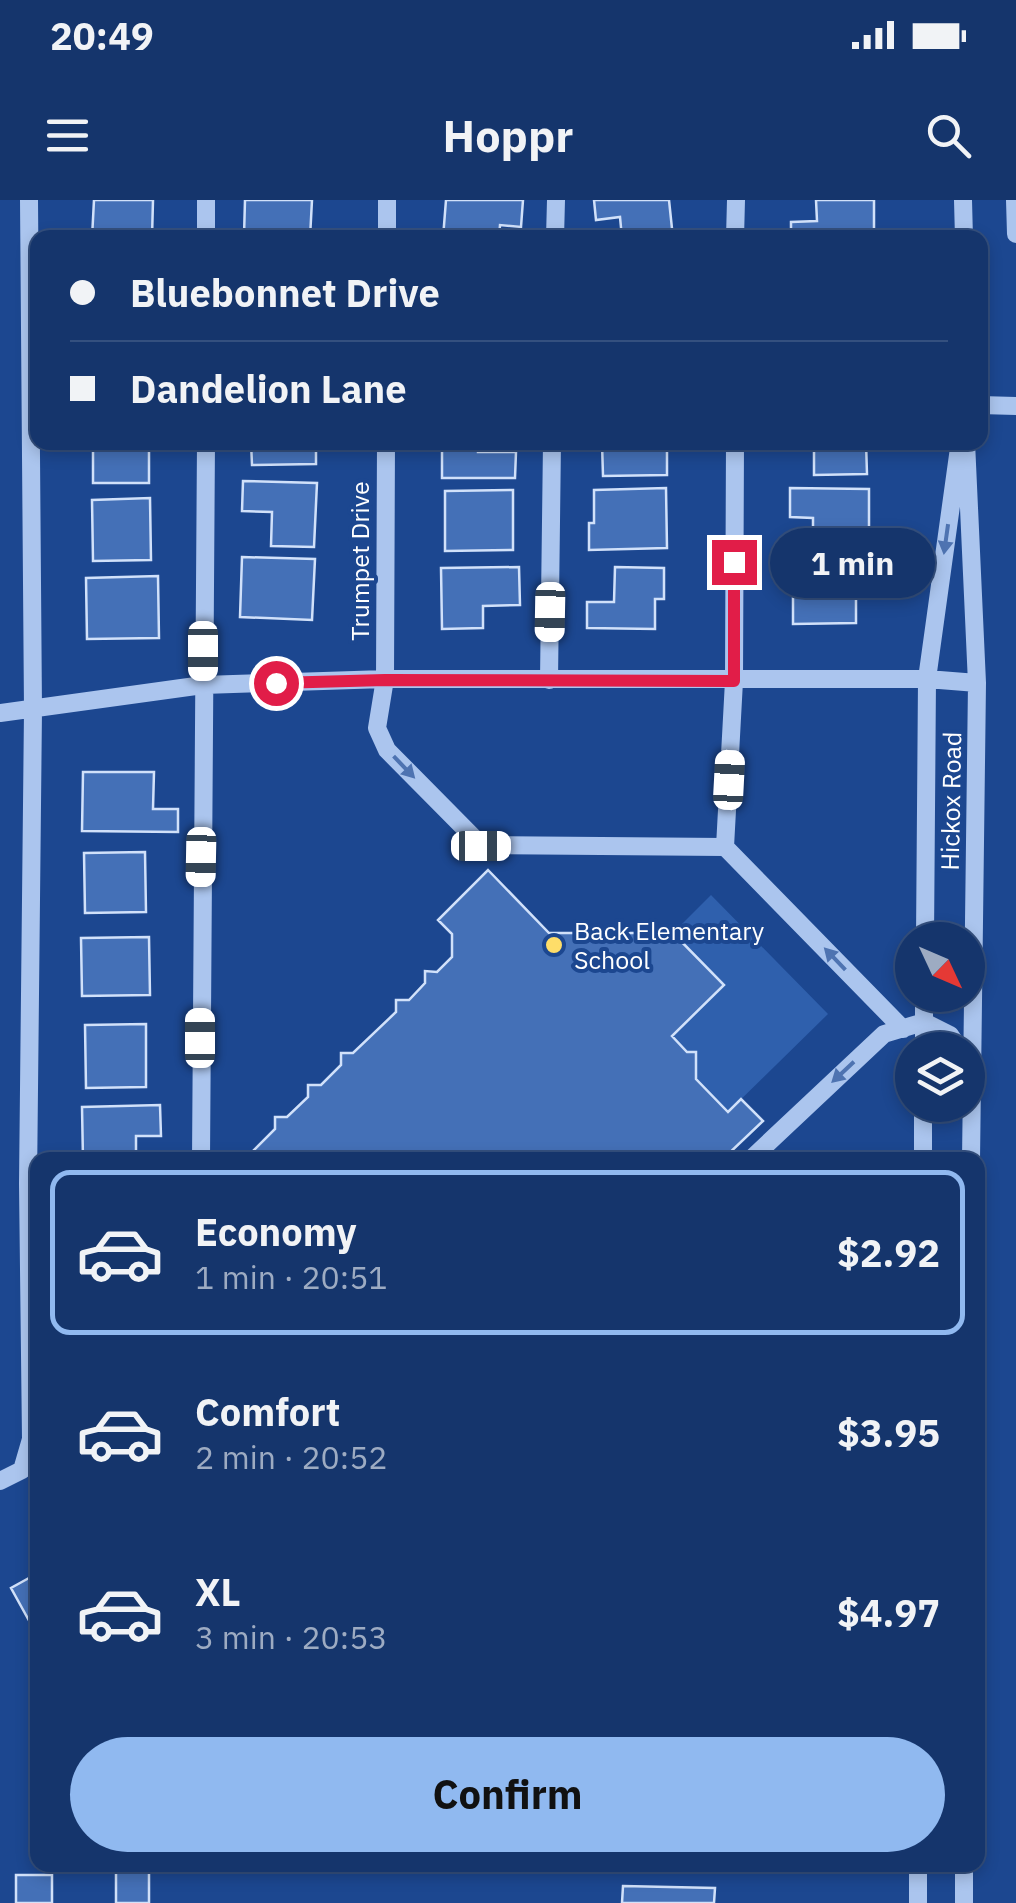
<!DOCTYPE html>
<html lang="en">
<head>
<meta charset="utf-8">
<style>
  :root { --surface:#15356c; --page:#1e3d72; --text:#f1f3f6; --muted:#9dabc2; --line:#34507f; --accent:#90b9f0 }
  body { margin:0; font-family:"IBM Plex Sans",sans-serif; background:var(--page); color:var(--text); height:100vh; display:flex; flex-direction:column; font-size:38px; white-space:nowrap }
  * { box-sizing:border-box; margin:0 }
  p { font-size:32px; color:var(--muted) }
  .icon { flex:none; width:55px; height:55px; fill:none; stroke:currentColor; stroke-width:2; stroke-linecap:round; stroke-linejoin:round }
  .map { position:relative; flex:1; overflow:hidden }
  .side { position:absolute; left:30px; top:952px; width:955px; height:720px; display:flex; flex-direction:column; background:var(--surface); border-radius:20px; box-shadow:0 5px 15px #0003,0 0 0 2px var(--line) }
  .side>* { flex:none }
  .guide { position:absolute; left:30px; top:30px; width:958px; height:220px; border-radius:20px; box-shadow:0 5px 15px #0003,0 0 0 2px var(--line); display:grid; align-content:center; height:220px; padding:0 40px; background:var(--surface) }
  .needle { width:65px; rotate:134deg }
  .tools { position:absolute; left:895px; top:722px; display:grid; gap:20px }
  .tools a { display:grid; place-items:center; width:90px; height:90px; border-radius:50%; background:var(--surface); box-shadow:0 5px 15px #0003,0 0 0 2px var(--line); font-size:50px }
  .end { position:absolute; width:45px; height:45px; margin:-22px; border:12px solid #e11d48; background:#fff; box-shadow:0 0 0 5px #fff }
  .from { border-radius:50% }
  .bubble { position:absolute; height:70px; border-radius:35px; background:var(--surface); box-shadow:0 5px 15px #0003,0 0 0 2px var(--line); font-size:32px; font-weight:700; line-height:70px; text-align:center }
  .car { position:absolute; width:30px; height:60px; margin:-30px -15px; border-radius:12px; box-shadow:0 0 8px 2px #0007; background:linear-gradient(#fff 24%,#345 0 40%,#fff 0 76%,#345 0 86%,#fff 0) }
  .guide b { display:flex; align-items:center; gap:35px; height:95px; font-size:38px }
  .guide b+b { border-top:2px solid var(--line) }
  .guide i { width:25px; height:25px; background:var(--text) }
  ul { padding:18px 0 0; list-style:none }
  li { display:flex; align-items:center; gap:30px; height:165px; margin:0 20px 15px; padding:0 20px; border:5px solid transparent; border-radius:20px }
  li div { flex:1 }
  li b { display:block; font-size:38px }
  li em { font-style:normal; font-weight:700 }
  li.active { border-color:var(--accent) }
  li>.icon { width:90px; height:90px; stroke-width:1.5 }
  .primary-button { display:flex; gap:20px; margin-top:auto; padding:20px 40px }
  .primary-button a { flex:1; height:115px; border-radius:60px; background:var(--accent); color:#111; font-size:40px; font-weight:700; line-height:115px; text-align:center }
  .status { display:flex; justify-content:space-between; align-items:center; height:70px; padding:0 50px; background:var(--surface); direction:ltr }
  .status svg { height:28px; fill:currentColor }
  header { display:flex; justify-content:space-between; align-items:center; height:130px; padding:0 40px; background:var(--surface); font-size:45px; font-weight:700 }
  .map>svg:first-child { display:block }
  .green { fill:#2f60ad }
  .building { fill:#4470b7; stroke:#d1e1fa; stroke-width:2.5 }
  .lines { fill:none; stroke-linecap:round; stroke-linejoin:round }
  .minor { stroke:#abc5ee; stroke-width:18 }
  .oneway { fill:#4e73b1 }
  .route { stroke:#e11d48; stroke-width:12 }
  .poi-dot { fill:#fedd69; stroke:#1c4790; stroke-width:4 }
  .labels { text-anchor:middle; stroke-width:8; stroke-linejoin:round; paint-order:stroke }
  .street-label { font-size:25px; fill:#fff; stroke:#1c4790 }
  .poi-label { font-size:25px; fill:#fff; stroke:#1c4790; text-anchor:start }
</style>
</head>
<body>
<div class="status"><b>20:49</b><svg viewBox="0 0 49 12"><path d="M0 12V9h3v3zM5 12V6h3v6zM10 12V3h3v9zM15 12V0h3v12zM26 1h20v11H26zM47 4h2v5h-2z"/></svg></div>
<header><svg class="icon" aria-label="menu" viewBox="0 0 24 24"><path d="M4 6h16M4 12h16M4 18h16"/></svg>Hoppr<svg class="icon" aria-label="search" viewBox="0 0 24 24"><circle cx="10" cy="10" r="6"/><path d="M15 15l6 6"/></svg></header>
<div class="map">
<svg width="1016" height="1703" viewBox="0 0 1016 1703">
  <rect width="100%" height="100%" fill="#1c4790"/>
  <path class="green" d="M 711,695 L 828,814 L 728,912 L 696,879 L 696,853 L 687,852 L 672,836 L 673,733 Z"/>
  <path class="building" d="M 94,0 L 153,0 L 152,38 L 92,38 Z
    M 245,0 L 312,0 L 310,38 L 244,36 Z
    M 446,0 L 523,0 L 521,27 L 500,25 L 499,38 L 443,38 Z
    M 594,0 L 669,0 L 673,38 L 622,38 L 620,17 L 596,20 Z
    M 816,0 L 874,0 L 874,38 L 791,38 L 791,22 L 817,21 Z
    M 93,242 L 149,242 L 149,283 L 93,283 Z
    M 251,242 L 316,242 L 316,264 L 252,265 Z
    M 442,242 L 478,242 L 478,252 L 516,252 L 515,278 L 442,278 Z
    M 590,242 L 667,242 L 667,275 L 603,276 L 602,243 Z
    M 791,242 L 866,242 L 867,274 L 814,275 L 814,243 Z
    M 243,281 L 317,283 L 314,347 L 271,346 L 272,312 L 242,311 Z
    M 666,288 L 667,348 L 589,350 L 589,323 L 594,323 L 594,290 Z
    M 790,288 L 869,289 L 869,349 L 813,349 L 813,318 L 790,317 Z
    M 513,290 L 513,350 L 445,351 L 445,291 Z
    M 150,298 L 151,360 L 93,361 L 92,300 Z
    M 242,357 L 315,359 L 312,420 L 240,417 Z
    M 866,364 L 867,390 L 856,390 L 856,423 L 793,424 L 793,365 Z
    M 519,367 L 520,405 L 483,406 L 483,428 L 442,429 L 441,368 Z
    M 615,367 L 664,368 L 664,399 L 655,399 L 655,429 L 587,428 L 587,402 L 614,402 Z
    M 158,376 L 159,438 L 87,439 L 86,378 Z
    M 83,572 L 154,572 L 153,609 L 178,609 L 178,632 L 82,631 Z
    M 145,652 L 146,712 L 85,713 L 84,653 Z
    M 488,670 L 549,733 L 673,733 L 724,785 L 672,836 L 687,852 L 696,852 L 696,879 L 728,912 L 741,899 L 763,921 L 722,960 L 714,956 L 686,956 L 682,960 L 244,960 L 275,929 L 275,917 L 287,917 L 308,897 L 308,885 L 321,885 L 341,865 L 341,853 L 353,853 L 396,812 L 396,800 L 409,800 L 425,783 L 425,771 L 437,772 L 452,757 L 452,734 L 438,720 Z
    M 149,737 L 150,795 L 82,796 L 81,738 Z
    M 146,824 L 146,887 L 86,888 L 85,825 Z
    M 160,905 L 161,936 L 136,936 L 136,960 L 83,960 L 82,907 Z
    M 38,1373 L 38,1434 L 37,1435 L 11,1388 Z
    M 116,1665 L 149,1665 L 149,1703 L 116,1703 Z
    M 16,1675 L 52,1675 L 52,1703 L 16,1703 Z
    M 623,1686 L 715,1688 L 714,1703 L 622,1703 Z"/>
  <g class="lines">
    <path class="minor" d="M 206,0 L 206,38
      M 963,0 L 964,38
      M 1015,0 L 1016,34
      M 387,38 L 387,0
      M 555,38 L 556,0
      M 735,38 L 736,0
      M 980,205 L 1016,206
      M 386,242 L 385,479 L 377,528 L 387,550 L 481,645 L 725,647
      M 735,242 L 734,481 L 725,647 L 903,829
      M 966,242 L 977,483 L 971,960
      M 549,480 L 552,242
      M 0,513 L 203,485 L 385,479 L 927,479 L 977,483
      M 925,740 L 927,479 L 959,248
      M 924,850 L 924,795
      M 201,960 L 206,242
      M 750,960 L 884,834 L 924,822 L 950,835 L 960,850
      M 923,960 L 923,905
      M 0,1281 L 22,1270 L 31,1239 L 28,984 L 33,510 L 29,0
      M 918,1665 L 918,1703
      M 964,1665 L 964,1703"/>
  </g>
  <defs><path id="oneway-solid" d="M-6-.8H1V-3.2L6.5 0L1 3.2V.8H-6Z" transform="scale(2.5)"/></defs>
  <g class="oneway">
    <use href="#oneway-solid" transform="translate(946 339) rotate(98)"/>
    <use href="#oneway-solid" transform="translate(404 567) rotate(46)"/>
    <use href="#oneway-solid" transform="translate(835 759) rotate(-134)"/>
    <use href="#oneway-solid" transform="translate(843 872) rotate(137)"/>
  </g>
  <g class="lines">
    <path class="route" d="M 276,483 L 385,480 L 734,481 L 734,362"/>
  </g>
  <circle class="poi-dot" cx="554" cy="745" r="10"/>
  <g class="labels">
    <g class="street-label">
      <text transform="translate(360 361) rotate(-90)" y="9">Trumpet Drive</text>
      <text transform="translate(951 601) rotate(-89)" y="9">Hickox Road</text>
    </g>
    <g class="poi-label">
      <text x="574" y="740">Back Elementary<tspan x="574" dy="29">School</tspan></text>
    </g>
  </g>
</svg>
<div class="tools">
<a><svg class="needle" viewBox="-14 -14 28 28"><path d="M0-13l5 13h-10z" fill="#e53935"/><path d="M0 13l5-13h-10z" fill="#9dabc2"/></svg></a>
<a><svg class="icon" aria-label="layers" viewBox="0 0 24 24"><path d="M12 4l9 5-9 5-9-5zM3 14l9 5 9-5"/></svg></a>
</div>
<i class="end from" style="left:276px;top:483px"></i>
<i class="end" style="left:734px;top:362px"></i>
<div class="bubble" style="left:770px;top:328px;width:165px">1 min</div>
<i class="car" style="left:550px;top:412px;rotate:181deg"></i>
<i class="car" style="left:203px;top:451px;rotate:180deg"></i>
<i class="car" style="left:729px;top:580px;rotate:3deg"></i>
<i class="car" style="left:481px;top:646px;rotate:90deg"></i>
<i class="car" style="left:201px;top:657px;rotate:181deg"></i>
<i class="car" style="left:200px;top:838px;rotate:0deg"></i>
<div class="guide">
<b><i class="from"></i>Bluebonnet Drive</b>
<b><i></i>Dandelion Lane</b>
</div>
<section class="side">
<ul>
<li class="active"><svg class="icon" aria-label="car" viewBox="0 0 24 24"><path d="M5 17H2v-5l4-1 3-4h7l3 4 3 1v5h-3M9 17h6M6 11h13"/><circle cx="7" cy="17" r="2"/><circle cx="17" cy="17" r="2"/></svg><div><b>Economy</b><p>1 min · 20:51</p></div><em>$2.92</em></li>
<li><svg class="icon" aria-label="car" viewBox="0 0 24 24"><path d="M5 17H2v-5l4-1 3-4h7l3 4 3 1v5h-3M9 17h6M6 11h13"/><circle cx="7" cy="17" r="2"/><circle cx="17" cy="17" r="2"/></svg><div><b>Comfort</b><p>2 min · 20:52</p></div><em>$3.95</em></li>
<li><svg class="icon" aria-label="car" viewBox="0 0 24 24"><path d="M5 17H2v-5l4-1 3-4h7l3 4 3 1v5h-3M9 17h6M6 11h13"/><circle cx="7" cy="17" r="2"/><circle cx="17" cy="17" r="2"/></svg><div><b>XL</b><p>3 min · 20:53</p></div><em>$4.97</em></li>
</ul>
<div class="primary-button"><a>Confirm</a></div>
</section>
</div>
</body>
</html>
